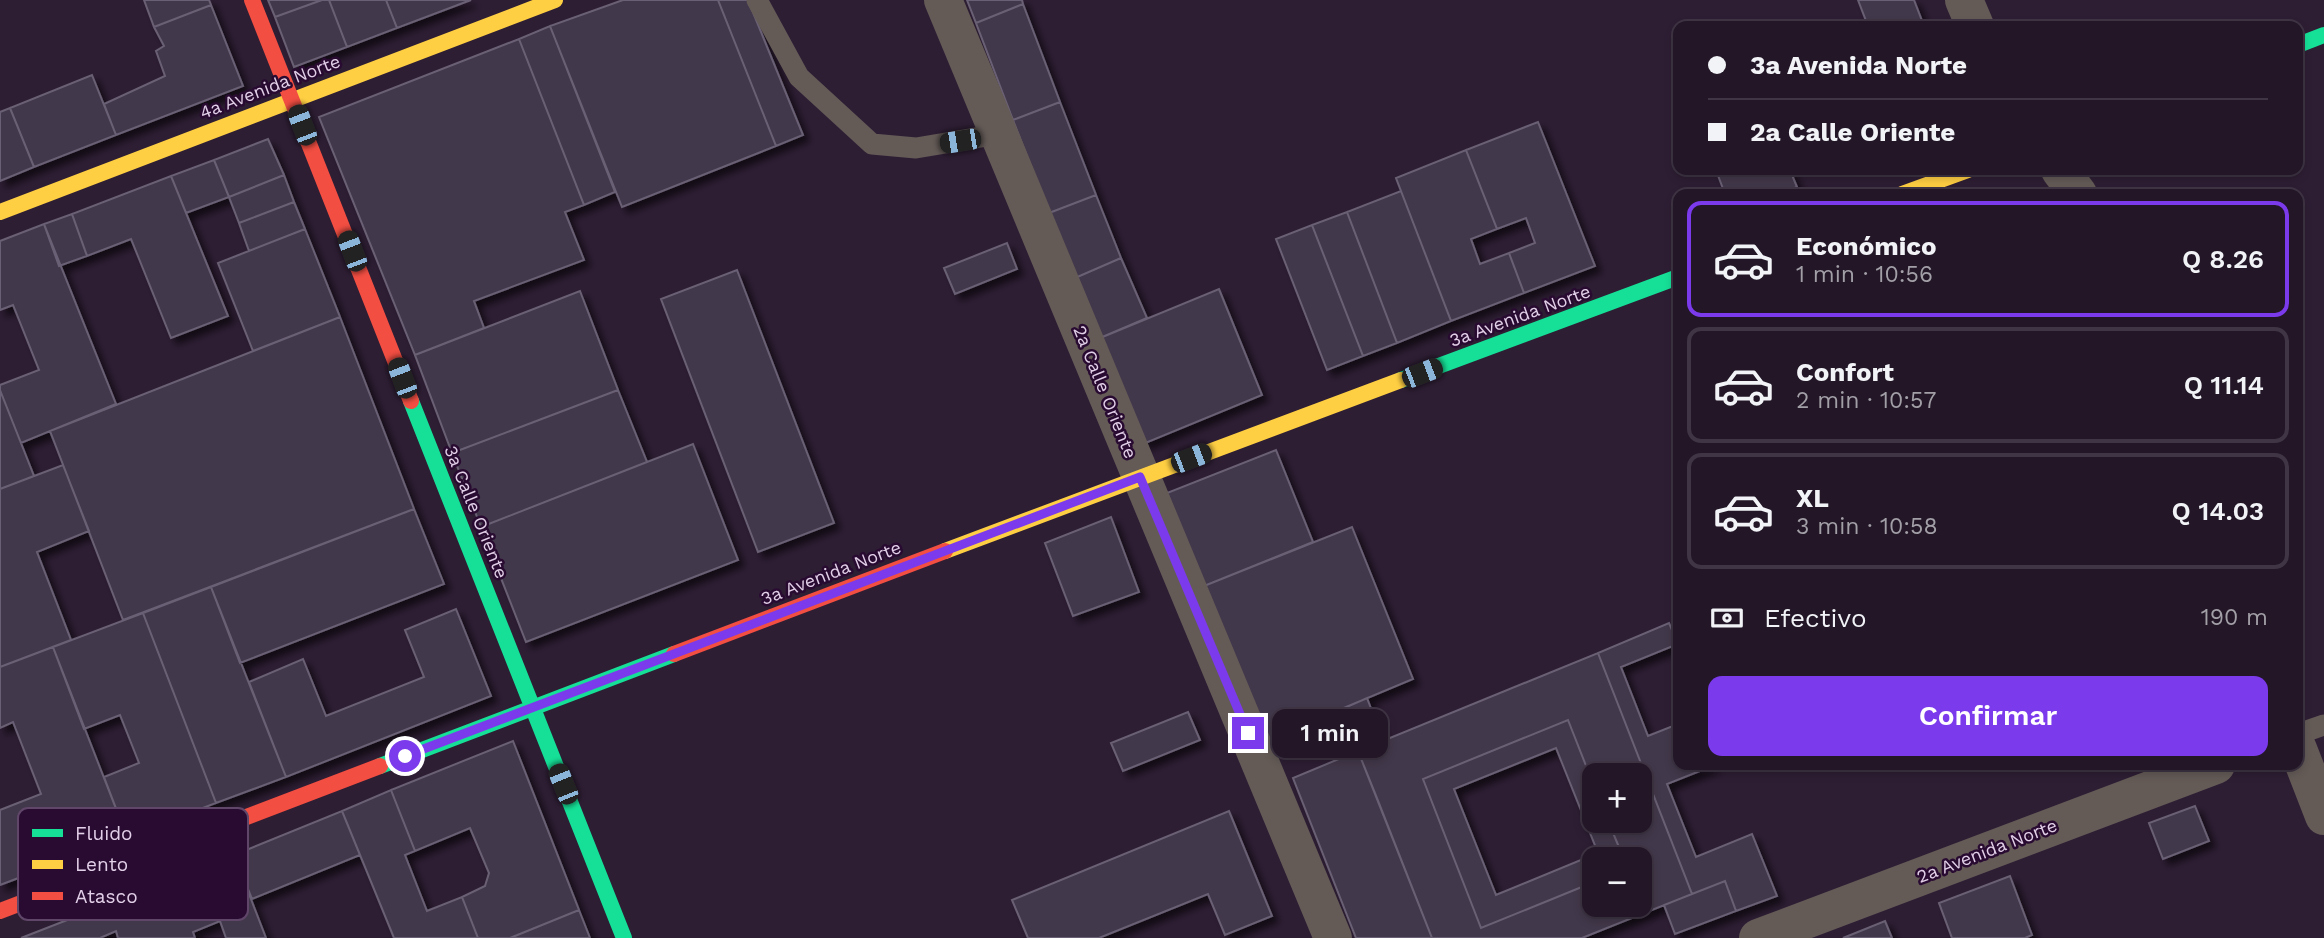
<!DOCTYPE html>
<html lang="es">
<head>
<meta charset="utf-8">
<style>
  :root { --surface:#221627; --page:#2e2333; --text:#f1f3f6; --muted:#a29fa7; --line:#3f3544; --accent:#7c3aed }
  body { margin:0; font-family:"Work Sans",sans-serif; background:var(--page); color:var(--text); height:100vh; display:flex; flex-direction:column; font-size:26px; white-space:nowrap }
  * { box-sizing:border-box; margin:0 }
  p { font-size:23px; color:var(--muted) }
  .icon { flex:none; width:38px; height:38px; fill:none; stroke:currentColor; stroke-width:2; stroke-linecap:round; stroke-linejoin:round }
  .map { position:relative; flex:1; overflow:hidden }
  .side { position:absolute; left:1673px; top:189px; width:630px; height:581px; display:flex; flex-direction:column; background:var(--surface); border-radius:14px; box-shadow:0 4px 10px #0003,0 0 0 2px var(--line) }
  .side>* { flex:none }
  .hud { position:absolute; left:1673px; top:21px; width:630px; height:154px; border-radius:14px; box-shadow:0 4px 10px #0003,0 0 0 2px var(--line); display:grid; align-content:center; height:154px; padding:0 35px; background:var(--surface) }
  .controls { position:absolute; left:1582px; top:763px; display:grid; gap:14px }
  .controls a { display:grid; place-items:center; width:70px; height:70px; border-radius:14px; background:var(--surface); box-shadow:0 4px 10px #0003,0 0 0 2px var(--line); font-size:35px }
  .end { position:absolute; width:32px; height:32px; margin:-16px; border:9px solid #7c3aed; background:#fff; box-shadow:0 0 0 4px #fff }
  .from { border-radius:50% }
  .bubble { position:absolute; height:49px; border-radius:14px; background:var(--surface); box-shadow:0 4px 10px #0003,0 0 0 2px var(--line); font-size:23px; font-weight:600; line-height:49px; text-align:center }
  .car { position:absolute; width:21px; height:42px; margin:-21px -10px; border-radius:9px; box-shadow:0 0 5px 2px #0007; background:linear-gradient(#222 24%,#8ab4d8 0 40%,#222 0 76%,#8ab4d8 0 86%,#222 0) }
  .hud b { display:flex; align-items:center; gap:24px; height:66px; font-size:26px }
  .hud b+b { border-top:2px solid var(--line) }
  .hud i { width:18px; height:18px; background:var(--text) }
  ul { padding:12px 0 0; list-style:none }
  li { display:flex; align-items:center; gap:21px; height:116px; margin:0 14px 10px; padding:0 21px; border:4px solid var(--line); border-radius:14px }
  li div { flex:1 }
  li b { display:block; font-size:26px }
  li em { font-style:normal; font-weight:600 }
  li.current { border-color:var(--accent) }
  li>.icon { width:63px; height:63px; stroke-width:1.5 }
  .pay { display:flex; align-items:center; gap:18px; height:77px; padding:0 35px; font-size:26px }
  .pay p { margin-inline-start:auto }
  .primary-button { display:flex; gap:14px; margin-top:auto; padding:14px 35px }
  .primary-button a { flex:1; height:80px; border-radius:14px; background:var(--accent); color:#fff; font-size:28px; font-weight:600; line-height:80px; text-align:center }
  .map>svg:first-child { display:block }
  .building { fill:#42384b; stroke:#6a6174; stroke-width:2; fill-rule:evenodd; filter:url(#shadow) }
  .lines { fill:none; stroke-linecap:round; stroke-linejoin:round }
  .lane { stroke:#645b57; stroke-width:21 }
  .street { stroke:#645b57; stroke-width:38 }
  .fast { stroke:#16e098; stroke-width:16 }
  .slow { stroke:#ffcf43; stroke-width:16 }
  .jam { stroke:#f24e42; stroke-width:16 }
  .route { stroke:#7c3aed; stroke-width:9 }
  .labels { text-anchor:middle; stroke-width:5; stroke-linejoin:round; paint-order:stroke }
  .street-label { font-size:18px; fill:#e2cfe8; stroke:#290b32 }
  .key { fill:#290b32; stroke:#604669; stroke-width:2 }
  .key-label { font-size:19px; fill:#e2cfe8 }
</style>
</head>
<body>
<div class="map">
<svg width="2324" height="938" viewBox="0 0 2324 938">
  <defs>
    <filter id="shadow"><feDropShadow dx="6" dy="6" stdDeviation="3.5" flood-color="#0009"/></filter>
  </defs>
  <rect width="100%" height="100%" fill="#2e1e34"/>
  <path class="building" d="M 144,0 L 209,0 L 211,5 L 154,27 Z
    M 268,0 L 322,0 L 275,17 Z
    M 322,0 L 329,0 L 347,47 L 294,67 L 275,17 Z
    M 329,0 L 386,0 L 397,28 L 347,47 Z
    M 386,0 L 471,0 L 397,28 Z
    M 623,0 L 718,0 L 776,146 L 622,207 L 550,26 Z
    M 718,0 L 748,0 L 803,135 L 776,146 Z
    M 967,0 L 1022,0 L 1023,4 L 976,23 Z
    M 1858,0 L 1914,0 L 1924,26 L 1868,26 Z
    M 1023,4 L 1060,102 L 1013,120 L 976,23 Z
    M 211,5 L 243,86 L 116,135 L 104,104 L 165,76 L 156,51 L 164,46 L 154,27 Z
    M 550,26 L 615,192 L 584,205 L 519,39 Z
    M 519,39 L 584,205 L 565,212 L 584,260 L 474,301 L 484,328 L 415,355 L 319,117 Z
    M 92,75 L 116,135 L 34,167 L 10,108 Z
    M 1060,102 L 1096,195 L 1049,213 L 1013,120 Z
    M 10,108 L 34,167 L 0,181 L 0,112 Z
    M 1538,122 L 1595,266 L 1524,293 L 1509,253 L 1535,243 L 1526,218 L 1497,229 L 1466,150 Z
    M 268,139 L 284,175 L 229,197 L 214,160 Z
    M 1466,150 L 1497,229 L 1471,239 L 1480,264 L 1509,253 L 1524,293 L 1451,321 L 1396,178 Z
    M 214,160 L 229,197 L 186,213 L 171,176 Z
    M 1716,170 L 1790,170 L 1797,187 L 1780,194 L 1725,194 Z
    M 284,175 L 294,202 L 239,223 L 229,197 Z
    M 171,176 L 228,316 L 171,338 L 131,239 L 87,256 L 72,214 Z
    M 1401,191 L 1451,321 L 1397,343 L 1347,212 Z
    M 1096,195 L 1121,258 L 1075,278 L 1049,213 Z
    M 294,202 L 305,229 L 249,251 L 239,223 Z
    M 1347,212 L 1397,343 L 1363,356 L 1312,225 Z
    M 72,214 L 87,256 L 59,266 L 44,224 Z
    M 44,224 L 116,404 L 21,443 L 0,390 L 0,385 L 39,370 L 13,305 L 0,310 L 0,241 Z
    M 1312,225 L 1363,356 L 1327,370 L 1276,239 Z
    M 305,229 L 340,317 L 253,351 L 218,263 Z
    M 1007,243 L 1017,269 L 955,294 L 944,268 Z
    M 1121,258 L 1147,318 L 1100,338 L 1075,278 Z
    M 737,270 L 834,523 L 758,552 L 661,299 Z
    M 1219,289 L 1262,395 L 1143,444 L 1100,338 Z
    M 580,291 L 618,390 L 452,453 L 415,355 Z
    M 340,317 L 414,509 L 123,620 L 50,431 Z
    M 0,390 L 34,476 L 0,489 Z
    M 618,390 L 647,462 L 481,527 L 452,453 Z
    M 693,444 L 738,560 L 526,642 L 481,527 Z
    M 1276,450 L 1313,542 L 1204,586 L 1167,493 Z
    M 63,465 L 89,531 L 37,552 L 71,640 L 0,667 L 0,489 Z
    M 414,509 L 444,584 L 240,663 L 211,587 Z
    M 1111,517 L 1139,592 L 1073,616 L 1045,543 Z
    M 1352,527 L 1413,679 L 1265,741 L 1204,586 Z
    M 211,587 L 286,777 L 216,803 L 143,613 Z
    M 456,609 L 491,696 L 286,777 L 249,682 L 303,659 L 326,716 L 424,677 L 405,630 Z
    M 143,613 L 216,803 L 127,837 L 104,777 L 139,763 L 120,715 L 84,729 L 53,647 Z
    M 1669,623 L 1678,644 L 1621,667 L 1648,736 L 1678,724 L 1678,765 L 1715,765 L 1667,784 L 1696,857 L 1752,834 L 1777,896 L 1736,911 L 1725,881 L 1692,894 L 1598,653 Z
    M 53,647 L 127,837 L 0,885 L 0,810 L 41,794 L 13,722 L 0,728 L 0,667 Z
    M 1598,653 L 1692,894 L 1582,938 L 1432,938 L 1358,751 ZM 1568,720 L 1594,786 L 1594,775 L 1640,775 L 1640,821 L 1608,821 L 1624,859 L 1640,859 L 1640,905 L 1594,905 L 1594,882 L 1481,928 L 1423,779 Z
    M 1367,698 L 1383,740 L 1358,751 L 1342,709 Z
    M 1188,712 L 1200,740 L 1123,771 L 1111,743 Z
    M 1568,720 L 1594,786 L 1594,821 L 1608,821 L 1624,859 L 1594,859 L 1594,882 L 1481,928 L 1423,779 ZM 1556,748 L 1598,853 L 1496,895 L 1454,789 Z
    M 513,741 L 579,910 L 510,938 L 478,938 L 462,897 L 485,886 L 489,873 L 470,828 L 415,851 L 391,790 Z
    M 1358,751 L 1377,798 L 1432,938 L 1356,938 L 1293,778 Z
    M 391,790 L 415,851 L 405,855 L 427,911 L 462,897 L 478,938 L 394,938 L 342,811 Z
    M 2195,806 L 2209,841 L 2163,859 L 2149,823 Z
    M 342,811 L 360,855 L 252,899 L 234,855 Z
    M 1229,811 L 1272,916 L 1225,935 L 1208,894 L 1099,938 L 1028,938 L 1012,900 Z
    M 234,855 L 266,938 L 226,938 L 220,921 L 193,932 L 195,938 L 118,938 L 116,931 L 100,938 L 21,938 Z
    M 2010,876 L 2032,935 L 2025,938 L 1952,938 L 1939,903 Z
    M 1725,881 L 1736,911 L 1675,934 L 1664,905 Z
    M 579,910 L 590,938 L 510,938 Z
    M 1885,921 L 1892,938 L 1843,938 Z"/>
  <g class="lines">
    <path class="lane" d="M 757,0 L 799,77 L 872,144 L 916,148 L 999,134
      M 2298,734 L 2324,725"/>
    <path class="street" d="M 943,0 L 1333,938
      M 1964,0 L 1975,26
      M 2060,170 L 2078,194
      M 2298,749 L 2324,816
      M 1758,938 L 2216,765"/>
    <path class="fast" d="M 2298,45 L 2324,35
      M 1401,380 L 1678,277
      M 411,401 L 624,938
      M 380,766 L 674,654"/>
    <path class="slow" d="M 1902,194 L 1968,170
      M 0,212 L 555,0
      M 945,551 L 1401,380"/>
    <path class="jam" d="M 252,0 L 411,401
      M 674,654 L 945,551
      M 0,911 L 380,766"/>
  </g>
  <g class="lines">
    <path class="route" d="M 405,756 L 1140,477 L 1248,733"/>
  </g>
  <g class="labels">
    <g class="street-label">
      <text transform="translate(270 87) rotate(-21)" y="6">4a Avenida Norte</text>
      <text transform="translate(1520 316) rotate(-20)" y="6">3a Avenida Norte</text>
      <text transform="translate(1105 392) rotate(68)" y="6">2a Calle Oriente</text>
      <text transform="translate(476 512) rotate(68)" y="6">3a Calle Oriente</text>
      <text transform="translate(831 573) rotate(-21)" y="6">3a Avenida Norte</text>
      <text transform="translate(1987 851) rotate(-21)" y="6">2a Avenida Norte</text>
    </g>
  </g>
  <rect x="18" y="808" width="230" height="112" rx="10" class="key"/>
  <rect x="32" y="829" width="31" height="8" fill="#16e098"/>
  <rect x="32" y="860" width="31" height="9" fill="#ffcf43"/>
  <rect x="32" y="892" width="31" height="8" fill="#f24e42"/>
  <g class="key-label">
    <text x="75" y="840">Fluido</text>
    <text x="75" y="871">Lento</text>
    <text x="75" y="903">Atasco</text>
  </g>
</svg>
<div class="controls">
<a>+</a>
<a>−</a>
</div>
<i class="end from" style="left:405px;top:756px"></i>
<i class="end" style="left:1248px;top:733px"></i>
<div class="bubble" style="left:1272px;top:709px;width:116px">1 min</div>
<i class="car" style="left:302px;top:125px;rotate:339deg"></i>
<i class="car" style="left:960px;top:141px;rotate:261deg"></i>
<i class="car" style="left:352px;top:251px;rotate:339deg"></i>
<i class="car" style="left:1422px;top:373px;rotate:69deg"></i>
<i class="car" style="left:402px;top:378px;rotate:339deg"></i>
<i class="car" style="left:1191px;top:458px;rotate:69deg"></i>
<i class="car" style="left:563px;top:784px;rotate:338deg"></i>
<div class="hud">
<b><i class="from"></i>3a Avenida Norte</b>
<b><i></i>2a Calle Oriente</b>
</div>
<section class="side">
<ul>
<li class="current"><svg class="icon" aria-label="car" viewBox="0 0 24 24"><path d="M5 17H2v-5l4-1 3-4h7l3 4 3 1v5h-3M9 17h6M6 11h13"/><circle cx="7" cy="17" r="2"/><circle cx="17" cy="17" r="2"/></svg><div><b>Económico</b><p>1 min · 10:56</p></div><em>Q 8.26</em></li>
<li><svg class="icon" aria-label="car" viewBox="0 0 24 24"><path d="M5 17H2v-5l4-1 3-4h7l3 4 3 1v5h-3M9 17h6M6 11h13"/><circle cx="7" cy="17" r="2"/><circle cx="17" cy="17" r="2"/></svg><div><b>Confort</b><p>2 min · 10:57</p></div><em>Q 11.14</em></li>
<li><svg class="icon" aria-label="car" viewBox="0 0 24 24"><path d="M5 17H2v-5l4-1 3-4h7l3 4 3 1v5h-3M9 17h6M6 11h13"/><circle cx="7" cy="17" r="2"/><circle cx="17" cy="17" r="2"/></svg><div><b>XL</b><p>3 min · 10:58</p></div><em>Q 14.03</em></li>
</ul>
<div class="pay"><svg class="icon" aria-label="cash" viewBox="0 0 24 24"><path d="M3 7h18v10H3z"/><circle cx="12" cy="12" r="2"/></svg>Efectivo<p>190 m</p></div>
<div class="primary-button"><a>Confirmar</a></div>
</section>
</div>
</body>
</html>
